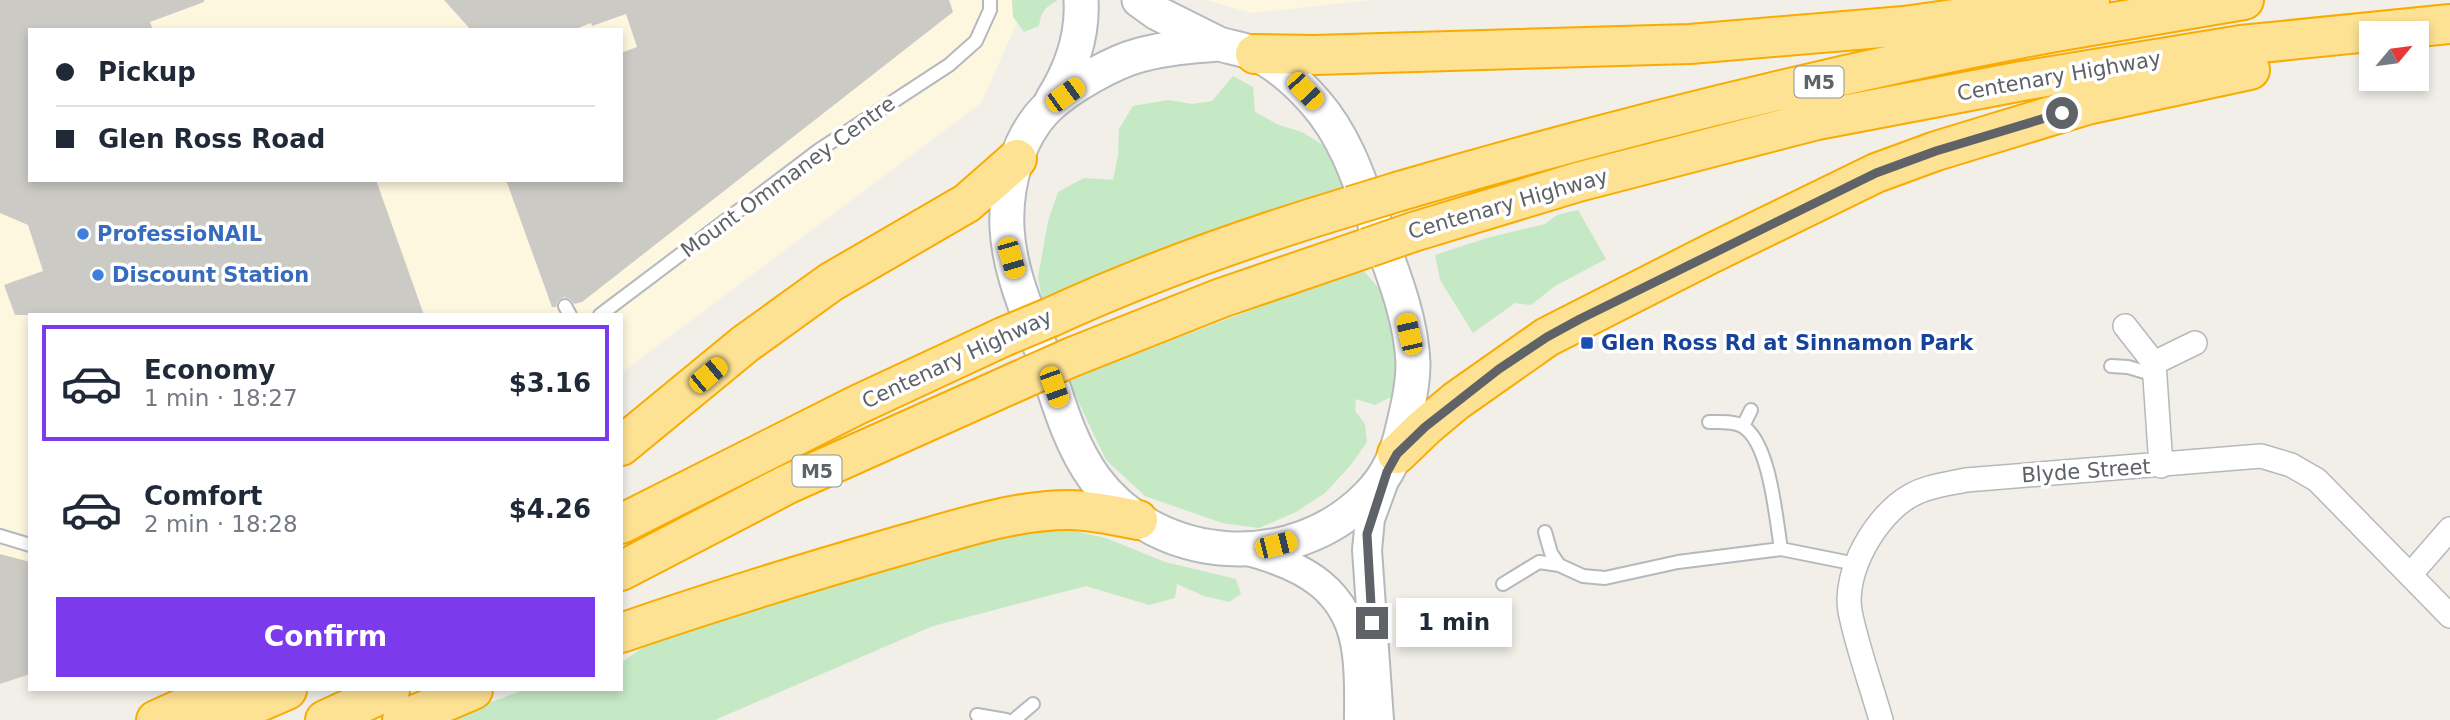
<!DOCTYPE html>
<html lang="en">
<head>
<meta charset="utf-8">
<style>
  :root { --surface:#fff; --page:#f2f2f3; --text:#1f2937; --muted:#747a83; --line:#e0e1e3; --accent:#7c3aed }
  body { margin:0; font-family:"DejaVu Sans",sans-serif; background:var(--page); color:var(--text); height:100vh; display:flex; flex-direction:column; font-size:26px; white-space:nowrap }
  * { box-sizing:border-box; margin:0 }
  p { font-size:23px; color:var(--muted) }
  .icon { flex:none; width:38px; height:38px; fill:none; stroke:currentColor; stroke-width:2; stroke-linecap:round; stroke-linejoin:round }
  .map { position:relative; flex:1; overflow:hidden }
  .side { position:absolute; left:28px; top:313px; width:595px; height:378px; display:flex; flex-direction:column; background:var(--surface); border-radius:0px; box-shadow:0 4px 10px #0003 }
  .side>* { flex:none }
  .guide { position:absolute; left:28px; top:28px; width:595px; height:154px; border-radius:0px; box-shadow:0 4px 10px #0003; display:grid; align-content:center; height:154px; padding:0 28px; background:var(--surface) }
  .needle { width:46px; rotate:61deg }
  .controls { position:absolute; left:2359px; top:21px; display:grid; gap:14px }
  .controls a { display:grid; place-items:center; width:70px; height:70px; border-radius:0px; background:var(--surface); box-shadow:0 4px 10px #0003; font-size:35px }
  .end { position:absolute; width:32px; height:32px; margin:-16px; border:9px solid #5f6368; background:#fff; box-shadow:0 0 0 4px #fff }
  .from { border-radius:50% }
  .bubble { position:absolute; height:49px; border-radius:0px; background:var(--surface); box-shadow:0 4px 10px #0003; font-size:23px; font-weight:700; line-height:49px; text-align:center }
  .car { position:absolute; width:21px; height:42px; margin:-21px -10px; border-radius:9px; box-shadow:0 0 5px 2px #0007; background:linear-gradient(#f5c518 24%,#345 0 40%,#f5c518 0 76%,#345 0 86%,#f5c518 0) }
  .guide b { display:flex; align-items:center; gap:24px; height:66px; font-size:26px }
  .guide b+b { border-top:2px solid var(--line) }
  .guide i { width:18px; height:18px; background:var(--text) }
  ul { padding:12px 0 0; list-style:none }
  li { display:flex; align-items:center; gap:21px; height:116px; margin:0 14px 10px; padding:0 14px; border:4px solid transparent; border-radius:0px }
  li div { flex:1 }
  li b { display:block; font-size:26px }
  li em { font-style:normal; font-weight:700 }
  li.current { border-color:var(--accent) }
  li>.icon { width:63px; height:63px; stroke-width:1.5 }
  .button { display:flex; gap:14px; margin-top:auto; padding:14px 28px }
  .button a { flex:1; height:80px; border-radius:0px; background:var(--accent); color:#fff; font-size:28px; font-weight:700; line-height:80px; text-align:center }
  .map>svg:first-child { display:block }
  .commercial { fill:#fef7e0; fill-rule:evenodd }
  .green { fill:#c5e8c5 }
  .building { fill:#cccac5 }
  .lines { fill:none; stroke-linecap:round; stroke-linejoin:round }
  .service-casing { stroke:#b5b8bc; stroke-width:16 }
  .minor-casing { stroke:#b5b8bc; stroke-width:26 }
  .tertiary-casing { stroke:#b5b8bc; stroke-width:32 }
  .secondary-casing { stroke:#b6babf; stroke-width:37 }
  .motorway-casing { stroke:#f9ab00; stroke-width:42 }
  .service { stroke:#fff; stroke-width:12 }
  .minor { stroke:#fff; stroke-width:23 }
  .tertiary { stroke:#fff; stroke-width:28 }
  .secondary { stroke:#fff; stroke-width:33 }
  .motorway { stroke:#fde293; stroke-width:38 }
  .motorway-bridge-casing { stroke:#f9ab00; stroke-width:42; stroke-linecap:butt }
  .motorway-bridge { stroke:#fde293; stroke-width:38 }
  .route { stroke:#5f6368; stroke-width:9 }
  .shop-dot { fill:#3f7fe0; stroke:#fff; stroke-width:2.5 }
  .transit-dot { fill:#1a4fb4; stroke:#fff; stroke-width:2.5 }
  .labels { text-anchor:middle; stroke-width:7; stroke-linejoin:round; paint-order:stroke }
  .shield { fill:#fff; stroke:#8f9295; stroke-width:2 }
  .shield-label { font-size:19px; font-weight:bold; fill:#5f6368 }
  .street-label { font-size:21px; fill:#5f6368; stroke:#fff }
  .shop-label { font-size:21px; font-weight:bold; fill:#366cbe; stroke:#fff; text-anchor:start }
  .transit-label { font-size:21px; font-weight:bold; fill:#164399; stroke:#fff; text-anchor:start }
</style>
</head>
<body>
<div class="map">
<svg width="2450" height="720" viewBox="0 0 2450 720">
  <rect width="100%" height="100%" fill="#f1efe8"/>
  <path class="commercial" d="M 0,0 L 1027,0 L 981,103 L 621,373 L 621,315 L 30,315 L 30,672 L 0,684 ZM 30,30 L 621,30 L 621,180 L 30,180 Z
    M 1206,0 L 1371,0 L 1251,13 Z"/>
  <path class="green" d="M 1012,0 L 1057,0 L 1057,1 C 1045,6 1041,13 1039,26 L 1024,32 L 1013,17 Z
    M 1233,76 L 1253,87 L 1255,112 L 1279,125 L 1302,132 L 1328,148 L 1352,188 L 1043,306 L 1038,277 L 1048,221 L 1058,192 L 1084,178 L 1113,180 L 1118,155 L 1119,129 L 1133,106 L 1168,100 L 1192,104 L 1212,101 Z
    M 1578,210 L 1606,259 L 1555,286 L 1531,305 L 1515,303 L 1473,333 L 1440,280 L 1435,255 L 1487,238 L 1545,224 L 1557,215 Z
    M 1361,268 L 1384,294 L 1391,318 L 1397,380 L 1391,397 L 1375,405 L 1356,399 L 1355,411 L 1365,424 L 1367,442 L 1350,466 L 1325,493 L 1296,512 L 1259,528 L 1222,523 L 1145,496 L 1106,460 L 1069,382 L 1096,369 Z
    M 1047,525 L 1106,538 L 1165,562 L 1236,579 L 1241,594 L 1229,602 L 1204,596 L 1177,584 L 1175,598 L 1149,605 L 1086,586 L 933,626 L 715,720 L 445,720 L 523,690 L 621,690 L 621,663 L 649,643 L 970,538 Z"/>
  <path class="building" d="M 0,0 L 204,0 L 204,2 L 150,22 L 153,30 L 30,30 L 30,180 L 376,180 L 424,315 L 15,315 L 4,285 L 43,271 L 28,225 L 0,213 Z
    M 444,0 L 949,0 L 953,12 L 582,302 L 574,304 L 570,299 L 564,297 L 558,301 L 556,307 L 552,307 L 506,180 L 621,180 L 621,53 L 637,47 L 626,14 L 592,26 L 591,23 L 573,30 L 471,30 Z
    M 0,554 L 30,562 L 30,674 L 0,684 Z"/>
  <g class="lines">
    <g class="service-casing">
      <path id="service" d="M 565,306 L 570,315
        M 600,315 L 819,150 L 949,65 L 976,41 L 990,10 L 990,0
        M 2111,366 L 2128,367 L 2155,375
        M 1709,422 C 1719,422 1733,421 1742,426 C 1770,441 1776,519 1781,549
        M 1743,426 L 1751,410
        M 1545,532 L 1551,553 L 1559,565 L 1583,576 L 1605,578 L 1678,562 L 1781,549 L 1856,564
        M 0,536 L 30,545
        M 1503,584 L 1539,562 L 1559,565
        M 977,715 L 1006,720
        M 1014,720 L 1033,704"/>
    </g>
    <g class="minor-casing">
      <path id="minor" d="M 2125,326 L 2154,363 L 2195,343
        M 2154,363 L 2161,466
        M 2410,575 L 2450,529
        M 1881,720 C 1871,684 1857,647 1850,611 C 1843,572 1876,515 1910,496 C 1927,486 1948,484 1966,480 L 2261,456 L 2291,465 L 2317,480 L 2450,616"/>
    </g>
    <g class="tertiary-casing">
      <path id="tertiary" d="M 1244,550 C 1303,565 1350,589 1357,655 C 1360,677 1359,699 1359,720
        M 1379,720 L 1367,550 L 1370,519 L 1385,478"/>
    </g>
    <g class="secondary-casing">
      <path id="secondary" d="M 1139,0 L 1157,13 L 1219,44
        M 1219,44 C 1230,47 1242,49 1253,53 C 1277,63 1299,84 1315,102 C 1346,137 1360,182 1375,224 C 1391,269 1411,315 1413,363 C 1413,385 1408,406 1403,427 C 1397,454 1388,476 1368,496 C 1293,573 1159,565 1095,479 C 1067,441 1055,390 1040,346 C 1026,308 1009,269 1007,228 C 1005,187 1017,138 1047,108 C 1067,88 1113,62 1140,55 C 1166,48 1192,46 1219,44 Z
        M 1052,100 C 1071,70 1083,36 1081,0"/>
    </g>
    <g class="motorway-casing">
      <path id="motorway" d="M 1255,54 L 1314,55 L 1690,44 L 1904,26 L 2090,0
        M 1400,191 C 1616,128 1834,73 2055,32 C 2118,21 2181,11 2244,0
        M 1413,232 L 1578,182 L 1817,120 L 2022,81 L 2241,45 L 2450,24
        M 1051,317 C 1149,272 1248,237 1351,206
        M 1072,357 L 1221,298 L 1367,248
        M 621,446 L 745,344 L 831,282 L 967,203 L 1017,159
        M 1397,454 L 1425,427 L 1456,401 L 1547,337 L 1708,255 L 1876,173 L 1936,151 L 2087,105 L 2250,70
        M 621,524 L 857,405 L 1003,337
        M 621,571 L 788,484 L 1018,381
        M 621,633 C 714,601 808,572 902,545 C 956,530 1013,510 1069,510 C 1092,510 1116,516 1138,520
        M 156,720 L 222,690
        M 218,720 L 287,690
        M 325,720 L 390,690
        M 402,720 L 473,690"/>
    </g>
    <use href="#service" class="service"/>
    <use href="#minor" class="minor"/>
    <use href="#tertiary" class="tertiary"/>
    <use href="#secondary" class="secondary"/>
    <use href="#motorway" class="motorway"/>
    <g class="motorway-bridge-casing">
      <path id="motorway-bridge" d="M 1351,206 L 1400,191
        M 1367,248 L 1413,232
        M 1003,337 L 1051,317
        M 1018,381 L 1072,357"/>
    </g>
    <use href="#motorway-bridge" class="motorway-bridge"/>
  </g>
  <g class="lines">
    <path class="route" d="M 1372,623 L 1367,534 L 1387,472 L 1397,454 L 1425,427 L 1499,369 L 1547,337 L 1580,319 L 1876,173 L 1936,151 L 2062,113"/>
  </g>
  <g class="shop-dot">
    <circle cx="83" cy="234" r="7"/>
    <circle cx="98" cy="275" r="7"/>
  </g>
  <rect class="transit-dot" x="1580" y="336" width="14" height="14" rx="3.5"/>
  <g class="labels">
    <g class="shield">
      <rect x="1794.5" y="66.5" width="49" height="31" rx="5"/>
      <rect x="792.5" y="455.5" width="49" height="31" rx="5"/>
    </g>
    <g class="shield-label">
      <text x="1819" y="89">M5</text>
      <text x="817" y="478">M5</text>
    </g>
    <g class="street-label">
      <text transform="translate(2059 76) rotate(-10)" y="7">Centenary Highway</text>
      <text transform="translate(788 177) rotate(-36)" y="7">Mount Ommaney Centre</text>
      <text transform="translate(1508 204) rotate(-16)" y="7">Centenary Highway</text>
      <text transform="translate(957 359) rotate(-25)" y="7">Centenary Highway</text>
      <text transform="translate(2086 471) rotate(-4)" y="7">Blyde Street</text>
    </g>
    <g class="shop-label">
      <text x="97" y="241">ProfessioNAIL</text>
      <text x="112" y="282">Discount Station</text>
    </g>
    <g class="transit-label">
      <text x="1601" y="350">Glen Ross Rd at Sinnamon Park</text>
    </g>
  </g>
</svg>
<div class="controls">
<a><svg class="needle" viewBox="-14 -14 28 28"><path d="M0-13l5 13h-10z" fill="#e53935"/><path d="M0 13l5-13h-10z" fill="#747a83"/></svg></a>
</div>
<i class="end from" style="left:2062px;top:113px"></i>
<i class="end" style="left:1372px;top:623px"></i>
<div class="bubble" style="left:1396px;top:598px;width:116px">1 min</div>
<i class="car" style="left:1305px;top:91px;rotate:137deg"></i>
<i class="car" style="left:1065px;top:95px;rotate:54deg"></i>
<i class="car" style="left:1011px;top:258px;rotate:164deg"></i>
<i class="car" style="left:1409px;top:334px;rotate:347deg"></i>
<i class="car" style="left:708px;top:375px;rotate:50deg"></i>
<i class="car" style="left:1054px;top:387px;rotate:160deg"></i>
<i class="car" style="left:1276px;top:545px;rotate:76deg"></i>
<div class="guide">
<b><i class="from"></i>Pickup</b>
<b><i></i>Glen Ross Road</b>
</div>
<section class="side">
<ul>
<li class="current"><svg class="icon" aria-label="car" viewBox="0 0 24 24"><path d="M5 17H2v-5l4-1 3-4h7l3 4 3 1v5h-3M9 17h6M6 11h13"/><circle cx="7" cy="17" r="2"/><circle cx="17" cy="17" r="2"/></svg><div><b>Economy</b><p>1 min · 18:27</p></div><em>$3.16</em></li>
<li><svg class="icon" aria-label="car" viewBox="0 0 24 24"><path d="M5 17H2v-5l4-1 3-4h7l3 4 3 1v5h-3M9 17h6M6 11h13"/><circle cx="7" cy="17" r="2"/><circle cx="17" cy="17" r="2"/></svg><div><b>Comfort</b><p>2 min · 18:28</p></div><em>$4.26</em></li>
</ul>
<div class="button"><a>Confirm</a></div>
</section>
</div>
</body>
</html>
